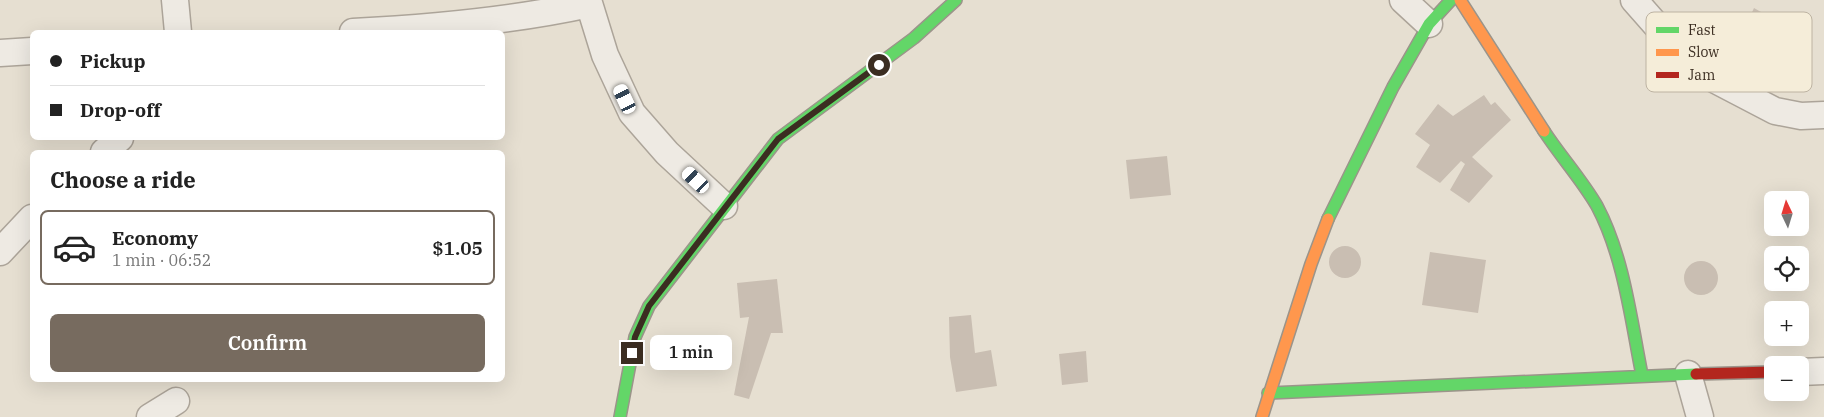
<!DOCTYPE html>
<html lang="en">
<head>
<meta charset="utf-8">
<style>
  :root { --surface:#fff; --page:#f6f6f6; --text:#222; --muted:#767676; --line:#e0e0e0; --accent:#776b5f }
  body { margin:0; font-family:"IBM Plex Serif",serif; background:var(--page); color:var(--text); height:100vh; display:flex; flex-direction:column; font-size:19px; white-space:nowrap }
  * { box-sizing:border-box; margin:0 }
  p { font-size:16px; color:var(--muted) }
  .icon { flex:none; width:28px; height:28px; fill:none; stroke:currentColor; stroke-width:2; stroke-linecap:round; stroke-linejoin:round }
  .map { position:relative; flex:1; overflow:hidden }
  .panel { position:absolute; left:30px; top:150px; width:475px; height:232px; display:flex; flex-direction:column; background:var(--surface); border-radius:8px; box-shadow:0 5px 20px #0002 }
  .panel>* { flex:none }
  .banner { position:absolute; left:30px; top:30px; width:475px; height:110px; border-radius:8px; box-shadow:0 5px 20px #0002; display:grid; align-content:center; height:110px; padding:0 20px; background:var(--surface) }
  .needle { width:32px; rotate:356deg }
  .controls { position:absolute; left:1764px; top:191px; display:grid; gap:10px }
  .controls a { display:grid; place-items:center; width:45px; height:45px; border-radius:8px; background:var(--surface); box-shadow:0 5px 20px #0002; font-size:25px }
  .end { position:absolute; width:22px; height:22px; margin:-11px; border:6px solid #3b2d21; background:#fff; box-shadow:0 0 0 2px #fff }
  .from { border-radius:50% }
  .bubble { position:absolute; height:35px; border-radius:8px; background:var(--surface); box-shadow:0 5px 20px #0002; font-size:16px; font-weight:600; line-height:35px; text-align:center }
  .car { position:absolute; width:15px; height:30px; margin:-15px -8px; border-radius:6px; box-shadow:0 0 4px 1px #0007; background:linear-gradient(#fff 24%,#345 0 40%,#fff 0 76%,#345 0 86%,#fff 0) }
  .banner b { display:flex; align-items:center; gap:18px; height:48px; font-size:19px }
  .banner b+b { border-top:1px solid var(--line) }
  .banner i { width:12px; height:12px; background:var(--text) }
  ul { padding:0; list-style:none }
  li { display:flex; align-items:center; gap:15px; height:75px; margin:0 10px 8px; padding:0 10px; border:2px solid transparent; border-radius:8px }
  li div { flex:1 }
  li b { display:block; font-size:19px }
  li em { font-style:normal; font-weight:600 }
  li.selected { border-color:var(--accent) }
  li>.icon { width:45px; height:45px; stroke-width:1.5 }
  h2 { padding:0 20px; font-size:22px; line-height:60px }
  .cta { display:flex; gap:10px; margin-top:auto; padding:10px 20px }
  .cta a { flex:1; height:58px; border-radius:8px; background:var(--accent); color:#fff; font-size:20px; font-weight:600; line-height:58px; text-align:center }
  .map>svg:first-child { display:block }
  .building { fill:#c9beb2 }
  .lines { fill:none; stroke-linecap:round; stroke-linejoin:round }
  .street-casing { stroke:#aca499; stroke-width:29 }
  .fast-casing { stroke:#9b948a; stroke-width:14 }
  .slow-casing { stroke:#9b948a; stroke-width:14 }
  .jam-casing { stroke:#9b948a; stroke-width:14 }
  .street { stroke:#eeeae3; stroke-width:26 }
  .fast { stroke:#63d668; stroke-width:11 }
  .slow { stroke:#ff974d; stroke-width:11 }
  .jam { stroke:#b3261e; stroke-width:11 }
  .route { stroke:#3b2d21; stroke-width:6 }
  .key { fill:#f5edd9; stroke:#bdb3a2; stroke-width:1 }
  .key-label { font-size:14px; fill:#3b2d21 }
</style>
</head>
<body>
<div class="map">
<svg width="1824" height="417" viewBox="0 0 1824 417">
  <rect width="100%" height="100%" fill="#e6dfd1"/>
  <path class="building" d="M 1754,8 L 1768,16 L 1772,23 L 1766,33 L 1756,36 L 1745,27 Z
    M 1484,95 L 1491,105 L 1495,102 L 1511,120 L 1472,157 L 1493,176 L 1469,203 L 1450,190 L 1465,164 L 1461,161 L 1440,183 L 1416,167 L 1430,145 L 1415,134 L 1438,104 L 1453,116 Z
    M 1167,156 L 1171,195 L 1130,199 L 1126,160 Z
    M1329 262a16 16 0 1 1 32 0a16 16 0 1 1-32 0Z
    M 1430,252 L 1486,260 L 1478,313 L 1422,305 Z
    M1684 278a17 17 0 1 1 34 0a17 17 0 1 1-34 0Z
    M 777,279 L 783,333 L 771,333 L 749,399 L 734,395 L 749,317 L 740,318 L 737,283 Z
    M 971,315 L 975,353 L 991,350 L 997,386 L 956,392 L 950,357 L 949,317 Z
    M 1086,351 L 1088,382 L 1062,385 L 1059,354 Z"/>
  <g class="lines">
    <g class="street-casing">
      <path id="street" d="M 175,0 L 178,32
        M 588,0 L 605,55 L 632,113 L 667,153 L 724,206
        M 1403,0 L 1429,24
        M 1634,0 L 1686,59 L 1706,75 L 1775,111 L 1801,116 L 1824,115
        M 353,32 C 432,28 511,21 589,4
        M 0,53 L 32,51
        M 104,152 L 120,138
        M 0,252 L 32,218
        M 1800,372 L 1824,371
        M 1688,374 L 1700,417
        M 150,417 L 176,401"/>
    </g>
    <g class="fast-casing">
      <path id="fast" d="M 1544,131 C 1561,157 1582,180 1597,206 C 1624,257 1631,320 1642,375
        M 1328,219 L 1393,87 L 1429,24 L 1451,0
        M 1268,393 L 1696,374
        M 620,417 L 635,337 L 649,306 L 778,139 L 914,38 L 956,0"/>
    </g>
    <g class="slow-casing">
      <path id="slow" d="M 1460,0 L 1544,131
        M 1262,417 L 1311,264 L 1328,219"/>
    </g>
    <g class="jam-casing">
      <path id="jam" d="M 1696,374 L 1772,372"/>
    </g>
    <use href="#street" class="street"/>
    <use href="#fast" class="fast"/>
    <use href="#slow" class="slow"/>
    <use href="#jam" class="jam"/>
  </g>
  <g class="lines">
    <path class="route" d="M 632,353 L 635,337 L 649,306 L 778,139 L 879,65"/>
  </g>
  <rect x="1646" y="12" width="166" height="80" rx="8" class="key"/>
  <rect x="1656" y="27" width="23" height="6" fill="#63d668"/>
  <rect x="1656" y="49" width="23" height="7" fill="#ff974d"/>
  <rect x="1656" y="72" width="23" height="6" fill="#b3261e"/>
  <g class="key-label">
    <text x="1688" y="35">Fast</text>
    <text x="1688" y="57">Slow</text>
    <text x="1688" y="80">Jam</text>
  </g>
</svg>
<div class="controls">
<a><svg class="needle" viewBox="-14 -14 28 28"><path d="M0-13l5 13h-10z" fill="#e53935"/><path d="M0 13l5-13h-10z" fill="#767676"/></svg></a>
<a><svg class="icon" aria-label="locate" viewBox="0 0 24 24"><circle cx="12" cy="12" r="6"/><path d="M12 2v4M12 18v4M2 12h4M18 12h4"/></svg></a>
<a>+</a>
<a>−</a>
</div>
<i class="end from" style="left:879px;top:65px"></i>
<i class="end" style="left:632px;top:353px"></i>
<div class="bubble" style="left:650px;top:335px;width:82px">1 min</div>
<i class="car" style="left:625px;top:99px;rotate:335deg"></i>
<i class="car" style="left:696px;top:180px;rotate:313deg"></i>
<div class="banner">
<b><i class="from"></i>Pickup</b>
<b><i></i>Drop-off</b>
</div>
<section class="panel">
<h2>Choose a ride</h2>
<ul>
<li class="selected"><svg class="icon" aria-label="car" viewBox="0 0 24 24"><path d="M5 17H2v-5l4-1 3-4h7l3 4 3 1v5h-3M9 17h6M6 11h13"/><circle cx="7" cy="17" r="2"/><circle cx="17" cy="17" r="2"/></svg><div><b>Economy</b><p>1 min · 06:52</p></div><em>$1.05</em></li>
</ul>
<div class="cta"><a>Confirm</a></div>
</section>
</div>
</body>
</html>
